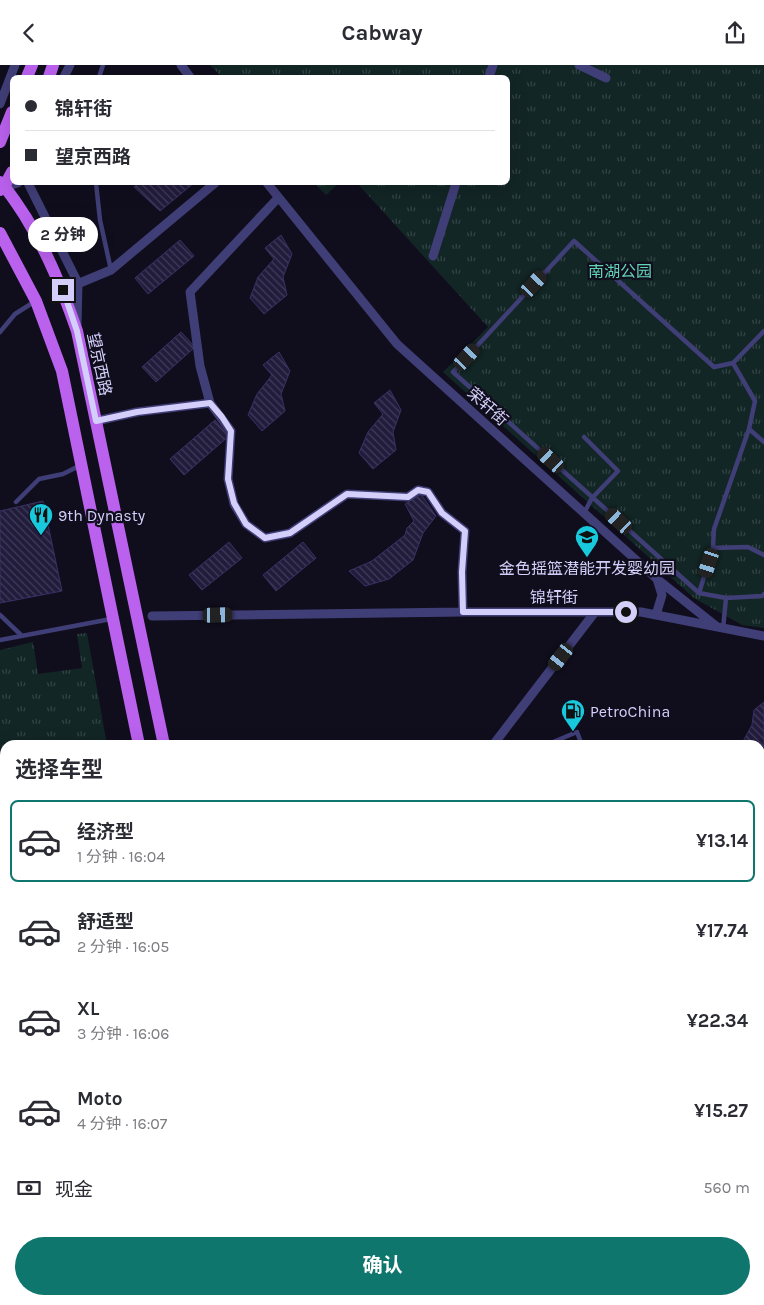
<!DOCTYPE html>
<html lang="zh">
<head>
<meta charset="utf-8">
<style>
  :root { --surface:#fff; --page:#f7f7f7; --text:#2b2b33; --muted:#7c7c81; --line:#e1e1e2; --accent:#0f766e }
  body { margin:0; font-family:Karla,"Noto Sans SC",sans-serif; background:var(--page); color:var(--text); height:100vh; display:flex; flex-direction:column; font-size:19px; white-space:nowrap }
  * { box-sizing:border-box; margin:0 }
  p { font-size:16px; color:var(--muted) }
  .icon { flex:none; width:28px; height:28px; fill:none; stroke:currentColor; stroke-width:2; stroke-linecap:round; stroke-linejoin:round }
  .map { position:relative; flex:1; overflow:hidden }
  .side { position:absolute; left:0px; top:675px; width:765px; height:565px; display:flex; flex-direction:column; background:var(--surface); border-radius:15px 15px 0 0; box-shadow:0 5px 20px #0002 }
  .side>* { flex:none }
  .banner { position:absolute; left:10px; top:10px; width:500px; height:110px; border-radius:8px; box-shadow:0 5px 20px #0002; display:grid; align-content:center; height:110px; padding:0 15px; background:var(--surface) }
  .end { position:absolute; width:22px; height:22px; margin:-11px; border:6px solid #d4cffa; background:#111; box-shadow:0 0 0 2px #111 }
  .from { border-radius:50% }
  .bubble { position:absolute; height:35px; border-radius:18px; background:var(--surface); box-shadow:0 5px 20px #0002; font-size:16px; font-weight:700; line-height:35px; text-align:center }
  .car { position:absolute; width:15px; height:30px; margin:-15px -8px; border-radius:6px; box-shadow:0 0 4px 1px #0007; background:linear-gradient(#222 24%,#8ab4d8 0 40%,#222 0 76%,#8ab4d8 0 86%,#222 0) }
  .banner b { display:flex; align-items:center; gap:18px; height:48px; font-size:19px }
  .banner b+b { border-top:1px solid var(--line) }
  .banner i { width:12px; height:12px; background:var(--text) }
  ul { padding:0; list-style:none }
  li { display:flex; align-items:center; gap:15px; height:82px; margin:0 10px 8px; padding:0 5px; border:2px solid transparent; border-radius:8px }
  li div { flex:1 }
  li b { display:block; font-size:19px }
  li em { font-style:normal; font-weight:700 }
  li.selected { border-color:var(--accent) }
  li>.icon { width:45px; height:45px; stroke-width:1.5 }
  h2 { padding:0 15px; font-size:22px; line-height:60px }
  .pay { display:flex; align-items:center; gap:12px; height:55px; padding:0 15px; font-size:19px }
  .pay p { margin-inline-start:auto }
  .button { display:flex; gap:10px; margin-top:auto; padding:10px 15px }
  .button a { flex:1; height:58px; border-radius:30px; background:var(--accent); color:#fff; font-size:20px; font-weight:700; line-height:58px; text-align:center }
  header { display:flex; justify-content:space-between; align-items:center; height:65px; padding:0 15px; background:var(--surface); font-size:22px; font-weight:700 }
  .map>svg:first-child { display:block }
  .park { fill:url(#park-tufts) }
  .building { fill:url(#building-back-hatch); stroke:#3b3065 }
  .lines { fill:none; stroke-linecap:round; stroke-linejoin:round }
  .lane { stroke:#403e77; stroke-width:4.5 }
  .street { stroke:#403e77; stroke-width:9 }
  .secondary { stroke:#7370f0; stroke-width:12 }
  .primary { stroke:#ba61ee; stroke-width:12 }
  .highway { stroke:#ed579e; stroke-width:15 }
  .route { stroke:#d4cffa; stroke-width:6 }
  .labels { text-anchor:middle; stroke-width:4.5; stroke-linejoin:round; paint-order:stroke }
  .park-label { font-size:16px; fill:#63d1b6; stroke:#100e1d }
  .street-label { font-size:16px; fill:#d4cffa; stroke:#100e1d }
  .poi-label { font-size:16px; fill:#d4cffa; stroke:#100e1d; text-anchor:start }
</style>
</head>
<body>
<header><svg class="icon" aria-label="back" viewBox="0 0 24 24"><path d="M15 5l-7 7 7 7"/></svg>Cabway<svg class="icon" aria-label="share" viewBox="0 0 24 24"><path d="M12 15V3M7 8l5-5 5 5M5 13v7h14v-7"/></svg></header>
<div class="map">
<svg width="764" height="1240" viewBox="0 0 764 1240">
  <defs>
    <pattern id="park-tufts" width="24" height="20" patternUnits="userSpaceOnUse" patternTransform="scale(1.25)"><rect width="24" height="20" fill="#122625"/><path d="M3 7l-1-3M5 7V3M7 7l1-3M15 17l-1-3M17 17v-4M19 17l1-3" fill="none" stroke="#344446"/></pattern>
    <pattern id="building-back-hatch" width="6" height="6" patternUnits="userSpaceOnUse" patternTransform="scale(1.25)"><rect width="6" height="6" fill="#221c3c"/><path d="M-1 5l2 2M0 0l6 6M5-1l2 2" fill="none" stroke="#413c59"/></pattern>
  </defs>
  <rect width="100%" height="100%" fill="#100e1d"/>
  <path class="park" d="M 210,0 L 764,0 L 764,563 L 742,560 L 694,533 L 443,307 L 488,262 L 357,118 L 508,118 L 508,12 L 222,12 Z
    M 314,118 L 339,118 L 326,130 Z
    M 87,568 L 107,680 L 5,680 L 5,715 L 0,715 L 0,585 L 33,577 L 38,609 L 82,603 L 77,569 Z
    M 764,1043 L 764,1240 L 259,1240 L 258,1235 L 760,1235 L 760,1049 Z"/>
  <path class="building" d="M 139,118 L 194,118 L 160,146 L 134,122 Z
    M 281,170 L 292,189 L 283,212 L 287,230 L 264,249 L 250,233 L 258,212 L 274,194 L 265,183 Z
    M 180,175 L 194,191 L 148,229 L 135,213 Z
    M 181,267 L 195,282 L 156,317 L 142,302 Z
    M 279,287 L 290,306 L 281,329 L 285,346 L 262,366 L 248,350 L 257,329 L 272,310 L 263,300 Z
    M 390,325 L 401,345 L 393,367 L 396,385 L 373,404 L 359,388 L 368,367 L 383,349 L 374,338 Z
    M 215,355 L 229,371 L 184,410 L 170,394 Z
    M 421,429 L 436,451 L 423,468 L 413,495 L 389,514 L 365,521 L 349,506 L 372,496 L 405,470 L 407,463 L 414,456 L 405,439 Z
    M 43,436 L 62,526 L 0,538 L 0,446 Z
    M 229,477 L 242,493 L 202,525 L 189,510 Z
    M 303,477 L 316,493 L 276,526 L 263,510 Z
    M 764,637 L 764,700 L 760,700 L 760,680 L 741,680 L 752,660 L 754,645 Z"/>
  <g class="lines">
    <path class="lane" d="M 99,12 L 103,0
      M 96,118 L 100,155 L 111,205
      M 0,267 L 15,249 L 34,237
      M 733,298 L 764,266
      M 584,372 L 618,406 L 592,433 L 584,448
      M 764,377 L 749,364 L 755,336 L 733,298 L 714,302 L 574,176 L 453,307 L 699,528 L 726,533 L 762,531 L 764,529
      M 16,437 L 39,414 L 63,409 L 79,401
      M 713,483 L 748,482 L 764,490
      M 699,528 L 713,483 L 714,464 L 749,364
      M 0,550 L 21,570
      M 723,564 L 726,533
      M 0,575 L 111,554
      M 546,680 L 577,667 L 582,680"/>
    <path class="street" d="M 181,0 L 190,12
      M 579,0 L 606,13
      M 64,12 L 70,0
      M 489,12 L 493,0
      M 0,39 L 15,0
      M 28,118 L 78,218 L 77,259
      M 267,118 L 397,279 L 657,514 L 716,561
      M 4,122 L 18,118
      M 278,133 L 190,227 L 200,301 L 210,338 L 231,366 L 228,414 L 234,439 L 246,459 L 265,473 L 290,468 L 347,429 L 408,432 L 418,425 L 428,427 L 442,448 L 465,466 L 462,507 L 463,547
      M 433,191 L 456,118
      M 63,225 L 111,205 L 215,118
      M 96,356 L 137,347 L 210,338
      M 656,550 L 662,530 L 657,514
      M 152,551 L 463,547 L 641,547 L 764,571
      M 493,680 L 595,547
      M 760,904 L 764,899"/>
    <path class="secondary" d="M 0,733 L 5,733
      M 760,738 L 764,738
      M 0,809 L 5,809
      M 760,814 L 764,814
      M 191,1235 L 192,1240
      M 210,1235 L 210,1240
      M 224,1235 L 224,1240
      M 240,1235 L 241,1240"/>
    <path class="primary" d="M 27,12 L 32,0
      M 49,12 L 53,0
      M 0,77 L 12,47
      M 0,117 C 10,127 17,139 25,151 C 48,188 63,226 77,266 L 164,680
      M 0,125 L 4,122 L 12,107
      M 0,168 L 36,236 L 62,306 L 139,680"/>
    <path class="highway" d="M 0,757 L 5,757
      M 760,762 L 764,762
      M 0,785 L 5,785
      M 760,789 L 764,789"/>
  </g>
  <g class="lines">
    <path class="route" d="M 63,225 L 77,266 L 96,356 L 137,347 L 210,338 L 222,352 L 231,366 L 228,414 L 234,438 L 246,459 L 265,473 L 290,468 L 347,429 L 408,432 L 418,425 L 428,427 L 442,448 L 465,466 L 462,507 L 463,547 L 626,547"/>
  </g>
  <defs>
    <g id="restaurant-pin" transform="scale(1.25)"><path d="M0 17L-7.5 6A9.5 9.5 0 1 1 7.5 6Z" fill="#18c9dd" stroke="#100e1d"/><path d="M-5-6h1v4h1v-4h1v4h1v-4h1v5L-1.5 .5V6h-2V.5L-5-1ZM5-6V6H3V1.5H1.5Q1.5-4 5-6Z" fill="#111"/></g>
    <g id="school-pin" transform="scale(1.25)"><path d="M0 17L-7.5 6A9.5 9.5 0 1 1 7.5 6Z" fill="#18c9dd" stroke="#100e1d"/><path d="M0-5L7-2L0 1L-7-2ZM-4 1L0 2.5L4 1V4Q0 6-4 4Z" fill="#111"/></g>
    <g id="fuel-pin" transform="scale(1.25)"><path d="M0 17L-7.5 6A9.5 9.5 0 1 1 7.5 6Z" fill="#18c9dd" stroke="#100e1d"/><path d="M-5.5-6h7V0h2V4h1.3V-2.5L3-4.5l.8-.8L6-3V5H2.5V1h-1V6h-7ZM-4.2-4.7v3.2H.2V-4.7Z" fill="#111"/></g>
  </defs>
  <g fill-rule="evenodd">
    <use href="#restaurant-pin" x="41" y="450"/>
    <use href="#school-pin" x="587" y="472"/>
    <use href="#fuel-pin" x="573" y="646"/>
  </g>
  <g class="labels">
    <g class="park-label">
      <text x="620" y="212">南湖公园</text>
    </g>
    <g class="street-label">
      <text transform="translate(100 299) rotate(78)" y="6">望京西路</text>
      <text transform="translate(488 341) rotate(42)" y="6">荣轩街</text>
      <text x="554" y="538">锦轩街</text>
    </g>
    <g class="poi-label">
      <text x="58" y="456">9th Dynasty</text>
      <text x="587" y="509" text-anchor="middle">金色摇篮潜能开发婴幼园</text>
      <text x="590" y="652">PetroChina</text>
    </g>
  </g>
</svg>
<i class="end from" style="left:626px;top:547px"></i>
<i class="end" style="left:63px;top:225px"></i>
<div class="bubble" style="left:28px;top:152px;width:70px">2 分钟</div>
<i class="car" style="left:534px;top:219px;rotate:43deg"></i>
<i class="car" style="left:467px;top:292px;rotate:43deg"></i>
<i class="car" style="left:551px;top:395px;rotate:312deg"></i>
<i class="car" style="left:619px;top:456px;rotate:312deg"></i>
<i class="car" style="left:709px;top:498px;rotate:198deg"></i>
<i class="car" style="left:218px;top:550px;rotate:89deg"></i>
<i class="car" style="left:561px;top:592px;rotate:218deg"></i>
<div class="banner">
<b><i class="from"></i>锦轩街</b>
<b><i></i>望京西路</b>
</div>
<section class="side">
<h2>选择车型</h2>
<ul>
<li class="selected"><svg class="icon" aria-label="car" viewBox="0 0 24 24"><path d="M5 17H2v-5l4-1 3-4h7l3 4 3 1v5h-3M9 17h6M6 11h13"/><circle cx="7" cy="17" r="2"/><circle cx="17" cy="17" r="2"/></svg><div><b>经济型</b><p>1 分钟 · 16:04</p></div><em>¥13.14</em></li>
<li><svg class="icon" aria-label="car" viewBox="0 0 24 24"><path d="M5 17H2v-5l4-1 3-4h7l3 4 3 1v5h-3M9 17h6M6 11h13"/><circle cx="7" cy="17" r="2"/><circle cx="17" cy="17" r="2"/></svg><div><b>舒适型</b><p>2 分钟 · 16:05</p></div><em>¥17.74</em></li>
<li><svg class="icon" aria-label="car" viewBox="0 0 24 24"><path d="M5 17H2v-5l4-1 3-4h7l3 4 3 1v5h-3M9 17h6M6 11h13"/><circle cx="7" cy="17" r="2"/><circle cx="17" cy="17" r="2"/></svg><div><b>XL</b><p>3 分钟 · 16:06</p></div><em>¥22.34</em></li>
<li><svg class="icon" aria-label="car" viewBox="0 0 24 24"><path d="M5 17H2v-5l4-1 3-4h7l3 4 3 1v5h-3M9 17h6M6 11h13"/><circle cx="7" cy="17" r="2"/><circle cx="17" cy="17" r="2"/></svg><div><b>Moto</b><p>4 分钟 · 16:07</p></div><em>¥15.27</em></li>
</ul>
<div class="pay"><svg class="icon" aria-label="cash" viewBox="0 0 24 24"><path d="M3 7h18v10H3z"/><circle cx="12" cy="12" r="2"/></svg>现金<p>560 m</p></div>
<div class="button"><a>确认</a></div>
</section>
</div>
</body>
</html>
